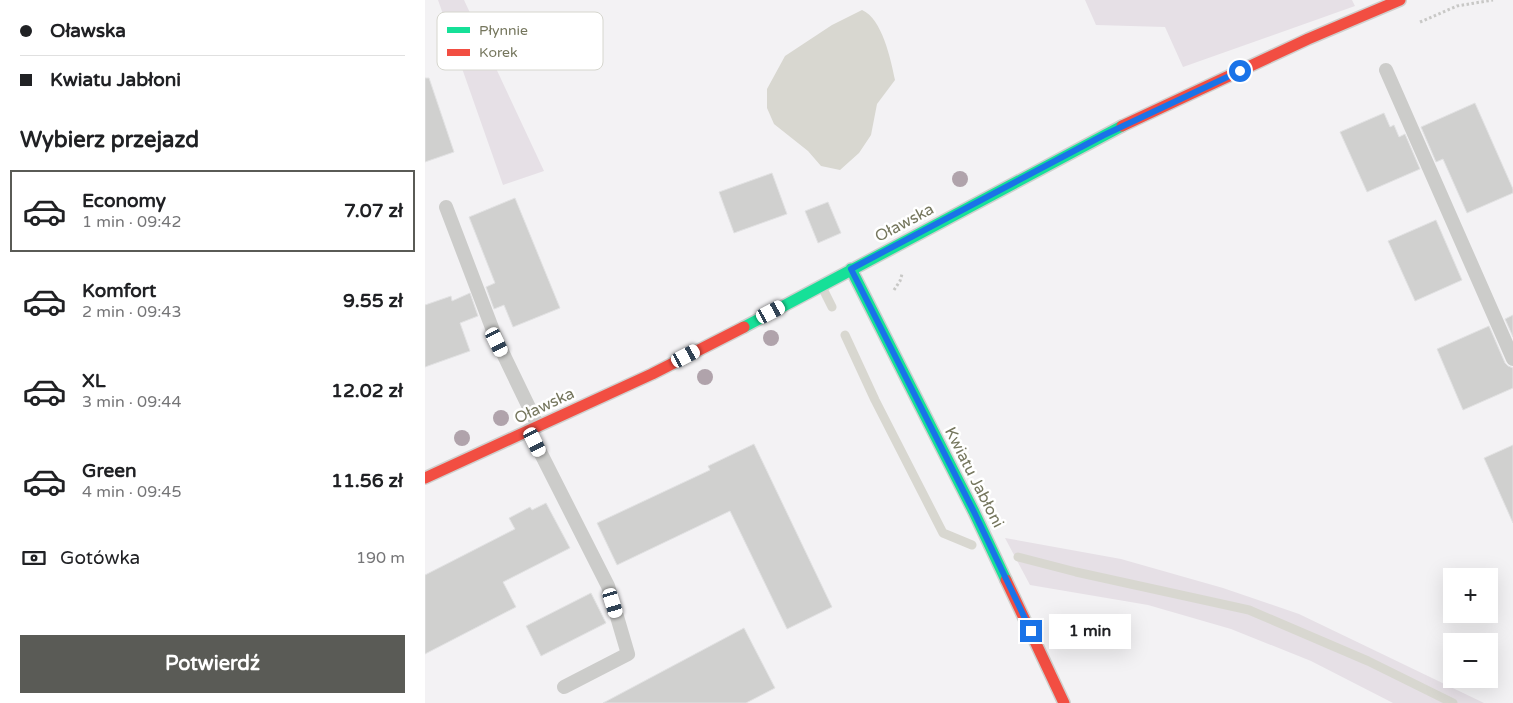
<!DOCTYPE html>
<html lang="pl">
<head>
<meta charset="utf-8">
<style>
  :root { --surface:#fff; --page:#f2f2f2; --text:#202124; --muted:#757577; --line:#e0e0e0; --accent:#5a5b56 }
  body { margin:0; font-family:"Varela Round",sans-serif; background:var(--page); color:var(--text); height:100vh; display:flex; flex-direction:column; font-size:19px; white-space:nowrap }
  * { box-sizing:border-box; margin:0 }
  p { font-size:16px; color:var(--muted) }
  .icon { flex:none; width:28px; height:28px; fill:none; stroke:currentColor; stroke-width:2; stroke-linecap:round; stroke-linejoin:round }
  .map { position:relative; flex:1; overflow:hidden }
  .sheet { display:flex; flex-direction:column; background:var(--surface); width:425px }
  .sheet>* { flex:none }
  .banner { display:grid; align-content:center; height:110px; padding:0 20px; background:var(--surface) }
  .controls { position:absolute; left:1018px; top:568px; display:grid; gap:10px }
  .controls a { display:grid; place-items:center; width:55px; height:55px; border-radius:0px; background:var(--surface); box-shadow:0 5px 20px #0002; font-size:25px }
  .end { position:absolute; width:22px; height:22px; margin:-11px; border:6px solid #1a73e8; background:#fff; box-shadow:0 0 0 2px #fff }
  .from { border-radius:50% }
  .bubble { position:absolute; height:35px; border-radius:0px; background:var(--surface); box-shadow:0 5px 20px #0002; font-size:16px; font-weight:800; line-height:35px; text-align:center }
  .car { position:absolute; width:15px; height:30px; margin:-15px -8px; border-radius:6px; box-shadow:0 0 4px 1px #0007; background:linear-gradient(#fff 24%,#345 0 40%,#fff 0 76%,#345 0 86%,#fff 0) }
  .banner b { display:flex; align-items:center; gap:18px; height:48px; font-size:19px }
  .banner b+b { border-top:1px solid var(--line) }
  .banner i { width:12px; height:12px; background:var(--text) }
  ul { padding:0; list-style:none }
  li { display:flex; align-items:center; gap:15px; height:82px; margin:0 10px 8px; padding:0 10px; border:2px solid transparent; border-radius:0px }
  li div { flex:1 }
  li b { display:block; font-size:19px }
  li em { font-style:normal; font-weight:800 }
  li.current { border-color:var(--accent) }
  li>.icon { width:45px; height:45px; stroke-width:1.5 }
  h2 { padding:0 20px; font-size:22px; line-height:60px }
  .pay { display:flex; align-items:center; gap:12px; height:55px; padding:0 20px; font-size:19px }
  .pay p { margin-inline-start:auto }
  .primary-button { display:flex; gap:10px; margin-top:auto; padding:10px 20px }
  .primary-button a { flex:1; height:58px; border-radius:0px; background:var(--accent); color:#fff; font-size:20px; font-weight:800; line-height:58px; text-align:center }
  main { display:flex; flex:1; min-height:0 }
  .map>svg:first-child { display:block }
  .green { fill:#e6e0e6 }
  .water { fill:#d8d7d0 }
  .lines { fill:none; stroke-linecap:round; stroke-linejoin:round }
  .stream { stroke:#d8d7d0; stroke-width:9 }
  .building { fill:#d0d0cf; stroke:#e2e2e3 }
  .fast-casing { stroke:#cfd0ce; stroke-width:14 }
  .jam-casing { stroke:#cfd0ce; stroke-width:14 }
  .path { stroke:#c8c8c6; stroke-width:3; stroke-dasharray:2.5 2.5; stroke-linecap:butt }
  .lane { stroke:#ccccca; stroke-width:14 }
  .fast { stroke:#16e098; stroke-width:11 }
  .jam { stroke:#f24e42; stroke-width:11 }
  .tree { fill:#b0a3ab }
  .route { stroke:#1a73e8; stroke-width:6 }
  .labels { text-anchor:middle; stroke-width:5; stroke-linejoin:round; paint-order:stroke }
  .street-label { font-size:16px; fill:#75765d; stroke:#fff }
  .key { fill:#fff; stroke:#d6d6ce; stroke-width:1 }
  .key-label { font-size:14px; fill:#75765d }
</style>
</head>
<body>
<main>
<section class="sheet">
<div class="banner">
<b><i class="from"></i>Oławska</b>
<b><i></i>Kwiatu Jabłoni</b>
</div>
<h2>Wybierz przejazd</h2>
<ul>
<li class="current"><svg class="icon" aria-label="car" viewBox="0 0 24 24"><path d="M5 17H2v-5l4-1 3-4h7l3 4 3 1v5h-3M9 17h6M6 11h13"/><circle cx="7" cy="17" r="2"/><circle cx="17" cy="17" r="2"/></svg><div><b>Economy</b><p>1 min · 09:42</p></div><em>7.07 zł</em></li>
<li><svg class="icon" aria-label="car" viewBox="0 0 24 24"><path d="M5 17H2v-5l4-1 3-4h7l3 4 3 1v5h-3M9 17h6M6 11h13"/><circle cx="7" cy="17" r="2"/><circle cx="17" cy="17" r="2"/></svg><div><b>Komfort</b><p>2 min · 09:43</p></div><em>9.55 zł</em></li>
<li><svg class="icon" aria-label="car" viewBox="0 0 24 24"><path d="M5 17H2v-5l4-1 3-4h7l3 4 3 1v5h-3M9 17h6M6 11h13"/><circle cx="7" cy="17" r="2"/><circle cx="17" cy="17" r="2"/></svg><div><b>XL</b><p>3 min · 09:44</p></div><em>12.02 zł</em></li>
<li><svg class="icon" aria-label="car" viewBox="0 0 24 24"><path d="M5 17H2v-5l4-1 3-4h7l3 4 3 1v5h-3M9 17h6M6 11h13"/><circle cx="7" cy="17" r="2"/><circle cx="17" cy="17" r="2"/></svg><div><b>Green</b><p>4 min · 09:45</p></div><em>11.56 zł</em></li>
</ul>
<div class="pay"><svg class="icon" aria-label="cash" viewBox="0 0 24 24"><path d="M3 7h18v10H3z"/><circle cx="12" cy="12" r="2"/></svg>Gotówka<p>190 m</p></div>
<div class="primary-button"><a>Potwierdź</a></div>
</section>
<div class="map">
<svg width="1088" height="703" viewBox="0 0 1088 703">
  <rect width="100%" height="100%" fill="#f3f2f4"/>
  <path class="green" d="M 13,0 L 39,0 L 119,171 L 78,185 Z
    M 660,0 L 927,0 L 930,6 L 758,67 L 740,27 L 671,25 Z
    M 580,538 L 696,559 L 798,588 L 874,614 L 1059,703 L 968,703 L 886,661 L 806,629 L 723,605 L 605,585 Z"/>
  <path class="water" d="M 437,10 C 457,18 466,60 470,80 L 452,104 L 446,135 L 434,153 L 415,170 L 396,166 L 383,151 L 349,124 L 342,108 L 342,89 L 360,56 L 407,25 Z"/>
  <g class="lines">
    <path class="stream" d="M 398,289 L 407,307
      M 420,335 L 450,400 L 518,533 L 547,545
      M 593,557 L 651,572 L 824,610 L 943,661 L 1028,703"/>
  </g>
  <path class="building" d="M 0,78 L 4,78 L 29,152 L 0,162 Z
    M 1050,103 L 1088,189 L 1088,193 L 1042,213 L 1018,159 L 1011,162 L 996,127 Z
    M 959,113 L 965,127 L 969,125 L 974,137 L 980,134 L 995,169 L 942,192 L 915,132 Z
    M 347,173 L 362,214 L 309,233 L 294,192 Z
    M 90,198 L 135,308 L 88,327 L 79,305 L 69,309 L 61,287 L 70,283 L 44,217 Z
    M 403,202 L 416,233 L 393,243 L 380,211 Z
    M 1011,220 L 1037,280 L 990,301 L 963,241 Z
    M 45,293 L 53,316 L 35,323 L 45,351 L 0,367 L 0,305 L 26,296 L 27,301 Z
    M 1088,315 L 1088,337 L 1080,319 Z
    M 1064,326 L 1080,363 L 1083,366 L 1088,368 L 1088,388 L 1038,410 L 1012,349 Z
    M 329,444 L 407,607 L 362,629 L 305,511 L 192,565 L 172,523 L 285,470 L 283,466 Z
    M 1088,445 L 1088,523 L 1059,458 Z
    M 121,503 L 145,548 L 78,582 L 91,607 L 0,654 L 0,575 L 90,529 L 84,518 L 105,507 L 107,510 Z
    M 166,593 L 181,623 L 116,656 L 101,626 Z
    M 319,628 L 350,688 L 321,703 L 178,703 Z"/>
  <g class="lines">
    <g class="fast-casing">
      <path id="fast" d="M 426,269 L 549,512 L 581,580
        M 319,327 L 697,126"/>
    </g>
    <g class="jam-casing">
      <path id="jam" d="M 697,126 L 883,39 L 975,0
        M 0,478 L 227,374 L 319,327
        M 581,580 L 639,703"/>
    </g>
    <path class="path" d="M 995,22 L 1032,6 L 1068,0
      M 469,290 L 475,281 L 477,274"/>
    <path class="lane" d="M 961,70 L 1088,359
      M 21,207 L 72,341 L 113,426
      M 104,430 L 183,586 L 203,654 L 139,687"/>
    <use href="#fast" class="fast"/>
    <use href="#jam" class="jam"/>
  </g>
  <g class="tree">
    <circle cx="535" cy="179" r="8"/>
    <circle cx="346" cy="338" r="8"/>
    <circle cx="280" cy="377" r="8"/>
    <circle cx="76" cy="418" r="8"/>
    <circle cx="37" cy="438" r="8"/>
  </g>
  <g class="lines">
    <path class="route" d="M 606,631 L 549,512 L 426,269 L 679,135 L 815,71"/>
  </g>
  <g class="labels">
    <g class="street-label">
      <text transform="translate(479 222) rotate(-28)" y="6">Oławska</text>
      <text transform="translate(119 405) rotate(-25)" y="6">Oławska</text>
      <text transform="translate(550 477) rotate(63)" y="6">Kwiatu Jabłoni</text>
    </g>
  </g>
  <rect x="12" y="12" width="166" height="58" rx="8" class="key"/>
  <rect x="22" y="27" width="23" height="6" fill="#16e098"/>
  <rect x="22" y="49" width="23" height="7" fill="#f24e42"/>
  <g class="key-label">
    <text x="54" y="35">Płynnie</text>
    <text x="54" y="57">Korek</text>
  </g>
</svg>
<div class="controls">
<a>+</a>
<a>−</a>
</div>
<i class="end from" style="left:815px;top:71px"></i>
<i class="end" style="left:606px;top:631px"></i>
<div class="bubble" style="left:624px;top:614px;width:82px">1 min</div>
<i class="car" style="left:346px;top:312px;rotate:62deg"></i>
<i class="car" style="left:72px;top:342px;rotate:154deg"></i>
<i class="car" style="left:261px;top:356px;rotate:62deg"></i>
<i class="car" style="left:110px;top:442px;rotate:154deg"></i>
<i class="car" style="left:188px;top:603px;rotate:163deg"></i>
</div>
</main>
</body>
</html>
